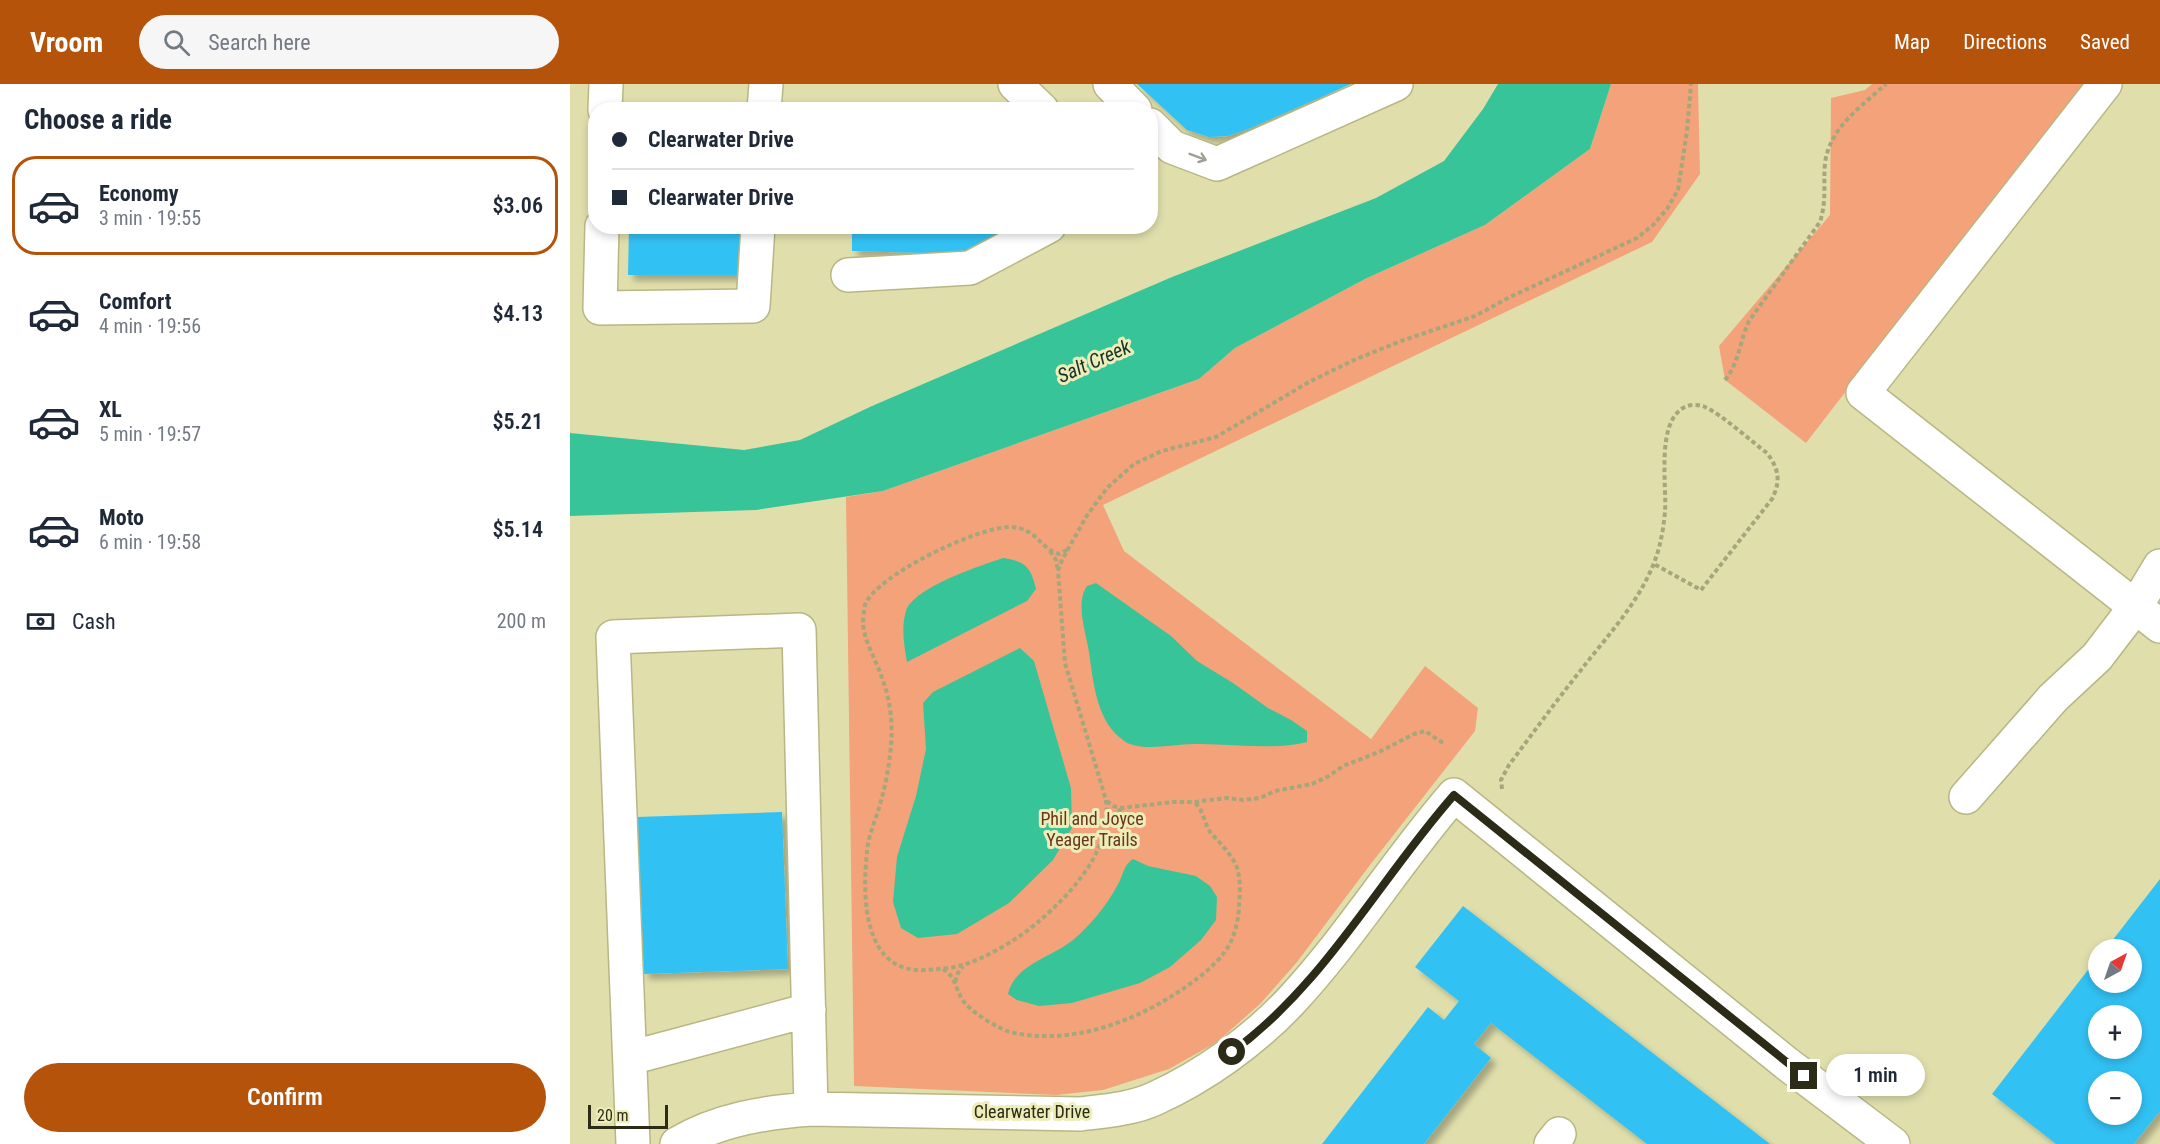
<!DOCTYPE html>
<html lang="en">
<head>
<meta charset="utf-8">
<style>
  :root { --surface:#fff; --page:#f6f6f7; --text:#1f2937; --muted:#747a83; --line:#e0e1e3; --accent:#b45309 }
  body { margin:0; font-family:"Roboto Condensed",sans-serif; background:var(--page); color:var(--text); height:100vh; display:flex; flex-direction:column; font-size:22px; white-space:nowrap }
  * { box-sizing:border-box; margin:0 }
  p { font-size:20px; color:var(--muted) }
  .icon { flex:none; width:33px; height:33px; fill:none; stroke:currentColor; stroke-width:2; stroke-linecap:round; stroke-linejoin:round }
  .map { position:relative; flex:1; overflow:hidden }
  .side { display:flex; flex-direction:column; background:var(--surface); width:570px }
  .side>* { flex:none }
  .guide { position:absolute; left:18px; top:18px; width:570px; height:132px; border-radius:24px; box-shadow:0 3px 9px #0003; display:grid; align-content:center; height:132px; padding:0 24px; background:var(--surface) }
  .needle { width:39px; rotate:40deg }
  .controls { position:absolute; left:1518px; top:855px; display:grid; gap:12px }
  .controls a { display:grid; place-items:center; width:54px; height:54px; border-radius:50%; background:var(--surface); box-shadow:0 3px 9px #0003; font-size:30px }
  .scale { position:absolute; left:18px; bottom:15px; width:80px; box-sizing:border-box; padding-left:6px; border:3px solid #2b2b17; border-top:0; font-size:16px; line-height:21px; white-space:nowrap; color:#2b2b17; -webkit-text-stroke:4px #ededb9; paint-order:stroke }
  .end { position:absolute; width:27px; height:27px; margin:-14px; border:8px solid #2b2b17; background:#fff; box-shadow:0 0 0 3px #fff }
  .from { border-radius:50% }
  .bubble { position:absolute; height:42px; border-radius:21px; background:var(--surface); box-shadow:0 3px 9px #0003; font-size:20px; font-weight:600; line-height:42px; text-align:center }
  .guide b { display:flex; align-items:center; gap:21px; height:57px; font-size:22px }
  .guide b+b { border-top:2px solid var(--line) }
  .guide i { width:15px; height:15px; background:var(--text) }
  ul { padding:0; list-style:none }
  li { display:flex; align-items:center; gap:18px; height:99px; margin:0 12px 9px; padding:0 12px; border:3px solid transparent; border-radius:24px }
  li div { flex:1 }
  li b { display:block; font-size:22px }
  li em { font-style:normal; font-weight:600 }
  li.selected { border-color:var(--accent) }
  li>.icon { width:54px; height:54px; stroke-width:1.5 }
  h2 { padding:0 24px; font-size:27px; line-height:72px }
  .pay { display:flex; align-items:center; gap:15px; height:66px; padding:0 24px; font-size:22px }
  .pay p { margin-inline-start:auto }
  .cta { display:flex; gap:12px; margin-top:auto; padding:12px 24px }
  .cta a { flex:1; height:69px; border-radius:36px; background:var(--accent); color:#fff; font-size:24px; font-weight:600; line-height:69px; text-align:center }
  header { display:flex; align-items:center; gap:36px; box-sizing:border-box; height:84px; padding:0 30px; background:var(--accent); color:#fff }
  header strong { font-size:28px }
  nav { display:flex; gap:33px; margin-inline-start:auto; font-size:21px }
  .search { width:420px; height:54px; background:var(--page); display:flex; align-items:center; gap:15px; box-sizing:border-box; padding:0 21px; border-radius:33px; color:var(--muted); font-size:22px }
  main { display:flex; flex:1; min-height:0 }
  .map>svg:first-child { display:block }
  .green { fill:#f4a279 }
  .water { fill:#37c498 }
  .building { fill:#33c1f3; fill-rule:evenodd; filter:url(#shadow) }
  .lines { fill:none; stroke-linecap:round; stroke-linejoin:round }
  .minor-casing { stroke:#b7b785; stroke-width:36 }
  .path { stroke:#a6a67d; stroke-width:4; stroke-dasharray:4.5 3; stroke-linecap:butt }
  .minor { stroke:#fff; stroke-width:33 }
  .oneway { stroke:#a0a097 }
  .route { stroke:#2b2b17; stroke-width:8 }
  .labels { text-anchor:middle; stroke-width:6; stroke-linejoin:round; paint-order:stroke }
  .park-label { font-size:18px; fill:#67361c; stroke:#ededb9 }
  .street-label { font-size:18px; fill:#2b2b17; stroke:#ededb9 }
  .water-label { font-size:20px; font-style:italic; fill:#163228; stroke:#ededb9 }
</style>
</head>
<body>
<header>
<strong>Vroom</strong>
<div class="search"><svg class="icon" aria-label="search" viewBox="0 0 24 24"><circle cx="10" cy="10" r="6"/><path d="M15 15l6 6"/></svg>Search here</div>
<nav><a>Map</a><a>Directions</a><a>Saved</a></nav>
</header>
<main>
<section class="side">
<h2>Choose a ride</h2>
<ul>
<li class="selected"><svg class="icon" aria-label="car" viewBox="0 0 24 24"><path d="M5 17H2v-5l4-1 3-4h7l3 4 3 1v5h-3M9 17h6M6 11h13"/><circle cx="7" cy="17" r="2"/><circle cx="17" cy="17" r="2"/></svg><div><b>Economy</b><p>3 min · 19:55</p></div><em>$3.06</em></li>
<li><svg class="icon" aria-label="car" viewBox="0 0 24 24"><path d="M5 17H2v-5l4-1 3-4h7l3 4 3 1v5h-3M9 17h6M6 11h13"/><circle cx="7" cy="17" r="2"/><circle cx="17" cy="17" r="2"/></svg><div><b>Comfort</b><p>4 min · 19:56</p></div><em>$4.13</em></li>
<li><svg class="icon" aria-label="car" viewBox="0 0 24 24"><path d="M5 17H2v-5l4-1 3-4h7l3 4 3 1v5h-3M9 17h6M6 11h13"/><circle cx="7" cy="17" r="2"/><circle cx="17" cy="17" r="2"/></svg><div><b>XL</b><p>5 min · 19:57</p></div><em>$5.21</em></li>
<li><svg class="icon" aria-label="car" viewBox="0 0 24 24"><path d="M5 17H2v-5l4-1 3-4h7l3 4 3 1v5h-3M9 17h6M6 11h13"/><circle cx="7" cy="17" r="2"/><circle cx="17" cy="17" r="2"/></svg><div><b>Moto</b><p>6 min · 19:58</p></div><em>$5.14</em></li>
</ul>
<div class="pay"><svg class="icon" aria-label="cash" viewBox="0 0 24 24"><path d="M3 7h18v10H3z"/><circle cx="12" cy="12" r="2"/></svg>Cash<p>200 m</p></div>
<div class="cta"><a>Confirm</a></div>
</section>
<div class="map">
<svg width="1590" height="1060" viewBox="0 0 1590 1060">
  <defs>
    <filter id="shadow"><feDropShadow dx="5.5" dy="5.5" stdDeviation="3" flood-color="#0004"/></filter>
  </defs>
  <rect width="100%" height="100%" fill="#e0dfac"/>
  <path class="green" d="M 1041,0 L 1128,0 L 1130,90 L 1082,158 L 533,421 L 554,467 L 801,655 L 855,582 L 908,624 L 905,647 L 800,781 L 727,878 L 690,920 L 647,958 L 599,985 L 533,1006 L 486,1011 L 284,1002 L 276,413 L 313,407 L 629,295 L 665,264 L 797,194 L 915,141 L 1020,65 Z
    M 1302,0 L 1513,0 L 1236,359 L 1155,296 L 1149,262 L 1260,131 L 1261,14 L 1295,6 Z"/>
  <path class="water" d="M 928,0 L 1041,0 L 1020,65 L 915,141 L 797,194 L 665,264 L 629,295 L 313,407 L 186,426 L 0,432 L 0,349 L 174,366 L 230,356 L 302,322 L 602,193 L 806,114 L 874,77 L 913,25 Z
    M 433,474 C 455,477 461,483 466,505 L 457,517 L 337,578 C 334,561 331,544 336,527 C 344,503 410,482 433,474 Z
    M 526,499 L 601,552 L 627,577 L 663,599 L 698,624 L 721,636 L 737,647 L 737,658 C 701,667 661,659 624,660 C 603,660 581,667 560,660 C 556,659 552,655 549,653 C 526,633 523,596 519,568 C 516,548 505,520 517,502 Z
    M 450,564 L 464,577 L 501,704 L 502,744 L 483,776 L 439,819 L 387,850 L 348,854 L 331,844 L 323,818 L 327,773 L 346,712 L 356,665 L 353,619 L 363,608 Z
    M 563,775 L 578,782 L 626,792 L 640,802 L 647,813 L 646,836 L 631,856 L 600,883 L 570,899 L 502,919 L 469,922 L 447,916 L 438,910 C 444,881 482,873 503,856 C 520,842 537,821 547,802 C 553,793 553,781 563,775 Z"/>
  <path class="building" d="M 567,0 L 781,0 L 676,46 L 658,52 L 639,53 L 617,46 Z
    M 59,142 L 177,142 L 177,191 L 58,191 Z
    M 282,142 L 467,142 L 467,148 L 425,148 L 425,171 L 282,167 Z
    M 212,728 L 218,885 L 73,890 L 67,733 Z
    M 1590,795 L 1590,1027 L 1564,1060 L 1486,1060 L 1422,1010 L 1528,873 L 1528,898 L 1562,898 L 1562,866 L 1535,866 ZM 1528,932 L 1562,932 L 1562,964 L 1528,964 ZM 1528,998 L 1562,998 L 1562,1030 L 1528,1030 Z
    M 893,822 L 1200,1060 L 1077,1060 L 921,939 L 904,960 L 921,974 L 854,1060 L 752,1060 L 858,923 L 874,936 L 889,917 L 845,883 Z"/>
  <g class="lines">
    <g class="minor-casing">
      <path id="minor" d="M 445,0 L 472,26
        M 540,0 L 565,26
        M 1535,0 L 1293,309 L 1590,542
        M 35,26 L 36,0
        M 194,26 L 196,0
        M 580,41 L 602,63 L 647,80 L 826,0
        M 32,142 L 30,224 L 183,222 L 188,142
        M 278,191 L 400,184 L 479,142
        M 1396,713 L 1483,614 L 1527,573 L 1566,522 L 1590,482
        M 60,974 L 239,926
        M 63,1060 L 43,553 L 229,546 L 241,1025
        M 107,1060 C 147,1036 195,1028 241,1025 L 510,1030 C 535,1027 563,1025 586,1014 C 634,992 683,957 719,919 C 780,854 826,778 884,711 L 1216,979 L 1323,1060
        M 981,1060 L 989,1050"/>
    </g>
    <path class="path" d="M 1155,296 C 1169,279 1170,256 1179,237 L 1250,138 C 1257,115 1253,101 1255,79 C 1260,43 1291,23 1316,0
      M 497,466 L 489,470 C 468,463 466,443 439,443 C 408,443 306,491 295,521 C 294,526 293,535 293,539 C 294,557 305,574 311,591 C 320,614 323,637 321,662 C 319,682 316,701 310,720 C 306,736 298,751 297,768 C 292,813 293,891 357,886 C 369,885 382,884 393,881 C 416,874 450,854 468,838 C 503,808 542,766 536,716 L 495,579 L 488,487 L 492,476 L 516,433 L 537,404 L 564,380 L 592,367 L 646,353 L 739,298 L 784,276 L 831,257 L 905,232 L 940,213 L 1067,154 L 1083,141 L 1097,125 L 1108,106 L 1117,47 L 1121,0
      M 480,467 L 486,476 L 488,487
      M 932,705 L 931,696 L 939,681 C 963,649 986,617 1011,586 C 1041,547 1081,506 1091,455 C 1093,447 1094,437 1095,428 C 1097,402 1086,340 1113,324 C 1119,320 1128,320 1135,323 C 1151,330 1181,357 1197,369 C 1209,385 1211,397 1202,415 L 1131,506 L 1084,480
      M 537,717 L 543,722 L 552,724 L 603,718 L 624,718 L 657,714 L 673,716 L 690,714 L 705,707 L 742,700 L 759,692 L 773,682 L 809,668 L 844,650 L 855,647 L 873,659
      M 537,738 L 551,725
      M 373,885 C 385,892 385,903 392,915 C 399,927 427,944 440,948 C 504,963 573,935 624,897 C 639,886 656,871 663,853 C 666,844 669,832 669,822 C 670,809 671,794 666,781 C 660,769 650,759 641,749 C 633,739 635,727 624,718
      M 385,898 L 388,889 L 393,882"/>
    <use href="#minor" class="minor"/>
  </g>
  <defs><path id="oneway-shaft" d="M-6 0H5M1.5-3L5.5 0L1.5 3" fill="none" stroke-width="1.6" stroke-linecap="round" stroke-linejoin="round" transform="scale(1.5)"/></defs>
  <use class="oneway" href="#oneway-shaft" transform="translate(628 73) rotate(21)"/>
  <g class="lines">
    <path class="route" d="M 662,968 C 755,900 809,796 884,711 L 1234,992"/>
  </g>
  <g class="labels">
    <g class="park-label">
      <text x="522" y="741">Phil and Joyce<tspan x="522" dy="21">Yeager Trails</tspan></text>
    </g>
    <g class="street-label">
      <text x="462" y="1034">Clearwater Drive</text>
    </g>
    <g class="water-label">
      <text transform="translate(524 277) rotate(-24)" y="7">Salt Creek</text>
    </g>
  </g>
</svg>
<div class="controls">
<a><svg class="needle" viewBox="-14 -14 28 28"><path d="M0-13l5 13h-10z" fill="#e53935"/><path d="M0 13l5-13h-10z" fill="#747a83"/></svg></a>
<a>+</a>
<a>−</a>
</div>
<div class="scale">20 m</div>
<i class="end from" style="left:662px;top:968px"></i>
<i class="end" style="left:1234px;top:992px"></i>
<div class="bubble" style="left:1256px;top:970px;width:99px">1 min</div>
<div class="guide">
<b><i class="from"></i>Clearwater Drive</b>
<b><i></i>Clearwater Drive</b>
</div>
</div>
</main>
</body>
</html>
